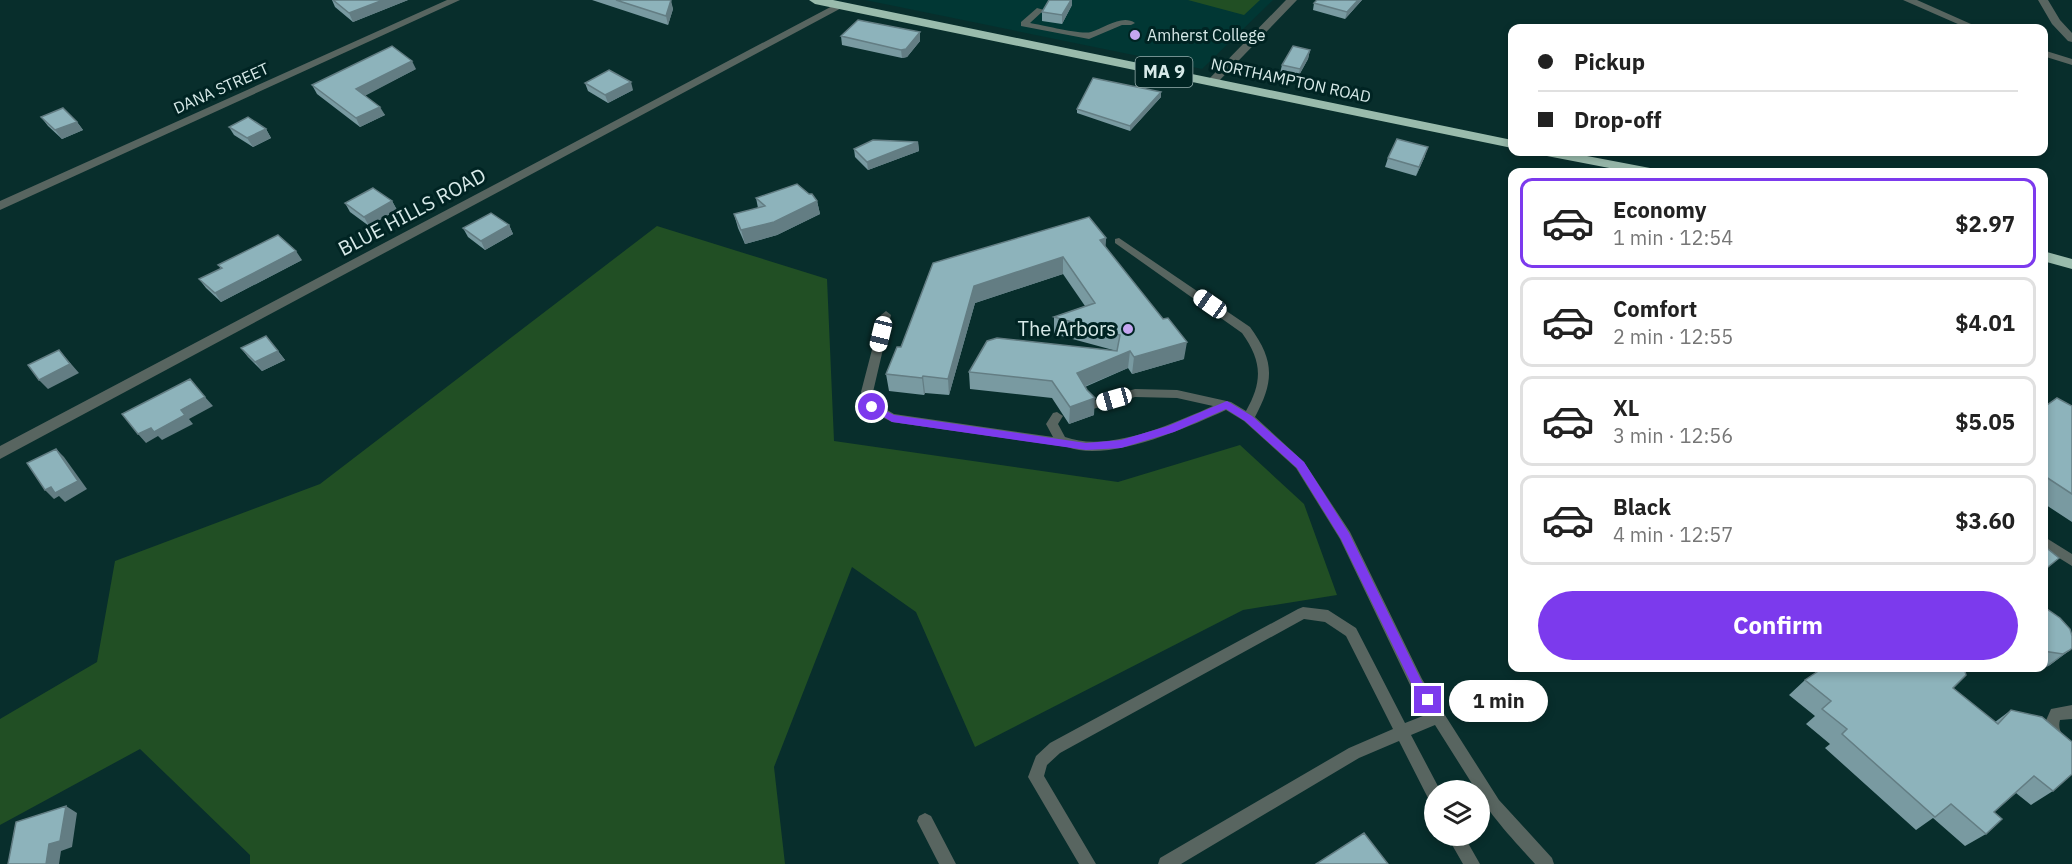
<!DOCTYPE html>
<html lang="en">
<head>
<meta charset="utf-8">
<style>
  :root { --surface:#fff; --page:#f6f6f6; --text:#222; --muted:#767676; --line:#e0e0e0; --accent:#7c3aed }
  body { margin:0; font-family:"IBM Plex Sans",sans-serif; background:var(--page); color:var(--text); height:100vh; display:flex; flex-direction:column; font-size:22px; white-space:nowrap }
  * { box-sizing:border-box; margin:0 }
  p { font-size:20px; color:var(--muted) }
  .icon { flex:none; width:33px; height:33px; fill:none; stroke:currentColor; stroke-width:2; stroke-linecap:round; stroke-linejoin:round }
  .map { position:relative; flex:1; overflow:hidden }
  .panel { position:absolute; left:1508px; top:168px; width:540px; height:504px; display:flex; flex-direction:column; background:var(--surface); border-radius:12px; box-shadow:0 3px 9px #0003 }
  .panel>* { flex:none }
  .banner { position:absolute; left:1508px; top:24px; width:540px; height:132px; border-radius:12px; box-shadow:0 3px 9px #0003; display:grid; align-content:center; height:132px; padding:0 30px; background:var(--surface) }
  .controls { position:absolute; left:1424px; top:780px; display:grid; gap:12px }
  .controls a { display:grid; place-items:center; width:66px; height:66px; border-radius:50%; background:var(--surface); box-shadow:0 3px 9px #0003; font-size:30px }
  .end { position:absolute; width:27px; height:27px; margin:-14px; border:8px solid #7c3aed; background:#fff; box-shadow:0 0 0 3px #fff }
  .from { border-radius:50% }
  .bubble { position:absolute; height:42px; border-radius:21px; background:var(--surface); box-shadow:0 3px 9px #0003; font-size:20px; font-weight:700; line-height:42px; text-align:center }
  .car { position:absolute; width:18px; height:36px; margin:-18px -9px; border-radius:8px; box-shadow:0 0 4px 2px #0007; background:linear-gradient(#fff 24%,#345 0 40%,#fff 0 76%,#345 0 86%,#fff 0) }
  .banner b { display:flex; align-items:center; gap:21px; height:57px; font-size:22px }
  .banner b+b { border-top:2px solid var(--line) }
  .banner i { width:15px; height:15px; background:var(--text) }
  ul { padding:10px 0 0; list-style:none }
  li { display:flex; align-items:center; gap:18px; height:90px; margin:0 12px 9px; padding:0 18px; border:3px solid var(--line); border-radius:12px }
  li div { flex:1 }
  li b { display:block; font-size:22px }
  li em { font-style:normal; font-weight:700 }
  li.selected { border-color:var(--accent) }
  li>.icon { width:54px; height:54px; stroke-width:1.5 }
  .button { display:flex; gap:12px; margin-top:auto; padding:12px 30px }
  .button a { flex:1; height:69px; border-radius:36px; background:var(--accent); color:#fff; font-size:24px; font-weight:700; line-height:69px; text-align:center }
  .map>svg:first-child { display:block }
  .built { fill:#013734 }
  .green { fill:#214f24 }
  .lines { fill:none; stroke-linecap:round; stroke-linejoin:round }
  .lane { fill:#586560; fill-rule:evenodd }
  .street { fill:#586560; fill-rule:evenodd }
  .highway { fill:#99bbac; fill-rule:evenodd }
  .wall { fill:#799aa1 }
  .shaded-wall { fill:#637d83 }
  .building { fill:#8db3bb; stroke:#637d83; stroke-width:1.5 }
  .route { fill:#7c3aed }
  .poi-dot { fill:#c5a6f0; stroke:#002423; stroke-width:2 }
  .labels { text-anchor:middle; stroke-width:6; stroke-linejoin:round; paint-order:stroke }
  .far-poi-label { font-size:16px; fill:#d7eae9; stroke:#002423; text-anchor:start }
  .far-street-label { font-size:16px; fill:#d7eae9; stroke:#002423 }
  .shield { fill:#002423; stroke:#96afae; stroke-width:1.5 }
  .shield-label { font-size:18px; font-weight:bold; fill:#d7eae9 }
  .street-label { font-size:20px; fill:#d7eae9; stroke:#002423 }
  .poi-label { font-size:20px; fill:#d7eae9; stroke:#002423; text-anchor:end }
</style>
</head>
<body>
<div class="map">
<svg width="2072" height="864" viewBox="0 0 2072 864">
  <rect width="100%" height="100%" fill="#082e2c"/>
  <path class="built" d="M 865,0 L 1273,0 L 1202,69 Z"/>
  <path class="green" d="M 1188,0 L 1260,0 L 1244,15 Z
    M 657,226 L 827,279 L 834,441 L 1118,482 L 1240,445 L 1304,504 L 1337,595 L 1243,610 L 975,747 L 916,612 L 852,567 L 774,767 L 785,864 L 250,864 L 250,855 L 140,749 L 0,825 L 0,719 L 97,662 L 115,561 L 320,484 Z"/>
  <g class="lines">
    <path class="lane" d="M 1037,8 L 1044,10 L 1030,23 C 1043,25 1081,35 1091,32 C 1105,28 1122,14 1135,23 L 1131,25 L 1122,25 L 1089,39 L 1021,26 L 1021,22 Z
      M 1119,238 L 1250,327 C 1275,361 1274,381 1255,417 L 1304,462 L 1350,532 L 1422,679 L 1499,800 L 1552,858 L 1554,864 L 1535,864 C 1523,850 1480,806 1479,790 L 1476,790 L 1435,725 L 1411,735 L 1440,790 L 1434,790 L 1434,802 L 1429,800 L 1399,741 L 1359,758 L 1181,864 L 1158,864 L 1160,858 L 1349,748 L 1393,729 L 1346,636 L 1325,622 L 1304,619 L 1060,753 L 1047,765 L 1044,776 L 1096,864 L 1079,864 L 1028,777 L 1036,756 L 1050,743 L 1298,609 L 1303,607 L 1328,610 L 1356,628 L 1405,723 L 1428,714 L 1412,689 L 1340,539 L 1296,468 L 1244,421 L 1226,410 C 1186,428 1109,463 1067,447 L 892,422 L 868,410 L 861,392 L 881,315 L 886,311 L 891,315 L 873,392 L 877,404 L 894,414 L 1053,437 L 1046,424 L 1053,413 L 1057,412 L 1063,416 L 1058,424 L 1065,437 C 1109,453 1172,424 1213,406 L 1177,398 L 1135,397 L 1093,409 L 1087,405 L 1089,402 L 1135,389 L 1177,390 L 1231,402 L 1246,411 C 1263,381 1262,361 1242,333 L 1115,243 L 1115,239 Z
      M 2043,536 L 2072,554 L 2072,566 L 2043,548 Z
      M 2072,705 L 2072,719 L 2060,720 C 2057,731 2064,738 2072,745 L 2072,761 C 2058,755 2047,740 2044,725 L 2051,709 Z
      M 925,813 L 931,816 L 956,864 L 939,864 L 917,821 L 919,816 Z
      M 1447,836 L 1464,836 L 1480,864 L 1463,864 Z"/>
    <path class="street" d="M 447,0 L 460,0 L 0,210 L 0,201 Z
      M 1286,0 L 1297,0 L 1216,84 L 1208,84 L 1208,80 Z
      M 1903,0 L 1917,0 L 1980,28 L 1967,28 Z
      M 2038,0 L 2048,0 L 2060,20 L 2072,33 L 2072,42 L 2068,41 L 2052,24 Z
      M 838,3 L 847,5 L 0,459 L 0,446 Z
      M 2043,50 L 2072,59 L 2072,65 L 2043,56 Z"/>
    <path class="highway" d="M 809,0 L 833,0 L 1512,140 L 1512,148 L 815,4 Z
      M 1540,152 L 1566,152 L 1650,168 L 1657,172 L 1630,172 L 1547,156 Z
      M 2043,251 L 2072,259 L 2072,269 L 2043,261 Z"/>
  </g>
  <path class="wall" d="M 332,0 L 408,0 L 353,22 L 335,7 Z
    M 592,0 L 670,0 L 673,9 L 668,25 Z
    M 1317,0 L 1362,0 L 1345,19 L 1313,10 L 1314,3 Z
    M 1072,5 L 1062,24 L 1042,21 L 1042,12 Z
    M 841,36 L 920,41 L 907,57 L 902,58 L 842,45 Z
    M 1310,50 L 1308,59 L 1298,77 L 1280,73 L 1282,65 Z
    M 416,69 L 365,95 L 385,115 L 360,127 L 317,94 L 312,85 Z
    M 585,83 L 633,90 L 608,103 L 588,91 Z
    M 1161,92 L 1161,97 L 1130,131 L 1077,113 L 1077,109 Z
    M 41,117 L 77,122 L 83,130 L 62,139 L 48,126 Z
    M 229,127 L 266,129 L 271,138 L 253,147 L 234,135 Z
    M 918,142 L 919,151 L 868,170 L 855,157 L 854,149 Z
    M 1425,156 L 1416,176 L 1385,167 L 1388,158 Z
    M 756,198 L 817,201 L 820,214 L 777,235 L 745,244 L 738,228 L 734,214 L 758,208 Z
    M 392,201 L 397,210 L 369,226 L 350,212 L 345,203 Z
    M 509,225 L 513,234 L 485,250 L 468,237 L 463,228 Z
    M 1106,238 L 1105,246 L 1184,359 L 1132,374 L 1128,368 L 1085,387 L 1094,415 L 1069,424 L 1052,398 L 970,389 L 969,372 L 1113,350 L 1054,334 L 1054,317 L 1085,306 L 1063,274 L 975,303 L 949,395 L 925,393 L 924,395 L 889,391 L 886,374 L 901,347 L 933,263 Z
    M 302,260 L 221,302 L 206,288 L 199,279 L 221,269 L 218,265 Z
    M 241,348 L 278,351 L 285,360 L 262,371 L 248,357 Z
    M 2072,406 L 2072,522 L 2043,503 L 2043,408 Z
    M 2043,599 L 2047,609 L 2070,650 L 2050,665 L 2042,669 L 2032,668 L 2043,668 Z
    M 1814,668 L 1964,668 L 1953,688 L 1995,722 L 2011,710 L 2053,791 L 2031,805 L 2016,793 L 1994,812 L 1986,834 L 1965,846 L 1933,818 L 1916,830 L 1825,748 L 1830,744 L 1806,724 L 1815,716 L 1789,695 L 1805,680 L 1818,671 Z"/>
  <path class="shaded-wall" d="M 383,0 L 408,0 L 353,22 L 349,13 Z
    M 671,0 L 673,9 L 668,25 L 666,16 Z
    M 1071,0 L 1072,0 L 1072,5 L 1062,24 L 1062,15 Z
    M 1358,0 L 1362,0 L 1345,19 L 1347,12 Z
    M 920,32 L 920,41 L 907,57 L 902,58 L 901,50 Z
    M 1310,50 L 1308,59 L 1298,77 L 1300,69 Z
    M 412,61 L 416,69 L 361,98 L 356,89 Z
    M 631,82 L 633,90 L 608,103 L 605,95 Z
    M 1161,92 L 1161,97 L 1130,131 L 1130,126 Z
    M 380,107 L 385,115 L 360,127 L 356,118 Z
    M 77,122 L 83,130 L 62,139 L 55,130 Z
    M 266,129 L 271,138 L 253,147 L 247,138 Z
    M 918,142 L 919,151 L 868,170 L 867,162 Z
    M 1428,147 L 1425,156 L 1416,176 L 1419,167 Z
    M 392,201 L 397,210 L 369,226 L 364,217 Z
    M 817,201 L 820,214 L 777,235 L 745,244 L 741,230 Z
    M 509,225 L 513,234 L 485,250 L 481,241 Z
    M 1106,238 L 1105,255 L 1100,240 Z
    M 296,251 L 302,260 L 221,302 L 215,293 Z
    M 1063,257 L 1063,274 L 975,303 L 949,395 L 948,379 L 974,286 Z
    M 1187,342 L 1184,359 L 1132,374 L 1134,357 Z
    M 59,350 L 79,373 L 48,389 L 39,380 Z
    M 278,351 L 285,360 L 262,371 L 255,362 Z
    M 1130,351 L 1128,368 L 1076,390 L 1077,373 Z
    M 923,376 L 925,393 L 924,395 L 922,378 Z
    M 205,397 L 213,406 L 189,419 L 193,424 L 162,440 L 158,436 L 146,443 L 138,434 Z
    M 1095,398 L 1094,415 L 1069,424 L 1070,407 Z
    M 56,449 L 64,457 L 87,489 L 65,502 L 59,496 L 54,499 L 45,490 Z
    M 2070,650 L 2050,665 L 2042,669 L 2063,654 Z
    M 66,806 L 77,813 L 72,847 L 61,851 L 59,864 L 46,864 L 49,844 Z"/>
  <path class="building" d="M 333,0 L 383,0 L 349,13 Z
    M 616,0 L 671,0 L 666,16 Z
    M 1049,0 L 1071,0 L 1062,15 L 1042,12 Z
    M 1317,0 L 1358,0 L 1347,12 L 1314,3 Z
    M 858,20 L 920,32 L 906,49 L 901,50 L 841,36 Z
    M 392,46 L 412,61 L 356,89 L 380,107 L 356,118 L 312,85 Z
    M 1293,46 L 1310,50 L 1300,69 L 1282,65 Z
    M 609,70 L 631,82 L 605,95 L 585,83 Z
    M 1093,78 L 1161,92 L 1130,126 L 1077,109 Z
    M 63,108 L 77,122 L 55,130 L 41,117 Z
    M 248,117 L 266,129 L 247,138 L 229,127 Z
    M 1397,139 L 1428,147 L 1419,167 L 1388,158 Z
    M 873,140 L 918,142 L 867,162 L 854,149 Z
    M 797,184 L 809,194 L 812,194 L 817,201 L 774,222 L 741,230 L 734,214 L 765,206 L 756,198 Z
    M 373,188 L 392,201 L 364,217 L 345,203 Z
    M 491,213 L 509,225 L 481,241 L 463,228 Z
    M 1089,217 L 1106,238 L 1100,240 L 1163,319 L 1168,318 L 1187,342 L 1134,357 L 1130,351 L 1077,373 L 1087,390 L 1095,398 L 1070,407 L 1052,381 L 969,372 L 987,341 L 997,338 L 1117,351 L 1120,335 L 1054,317 L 1095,303 L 1063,257 L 974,286 L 948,379 L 923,376 L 922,378 L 886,374 L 897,347 L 901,347 L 933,263 Z
    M 278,235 L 296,251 L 215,293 L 199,279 L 222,268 L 218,265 Z
    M 266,336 L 278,351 L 255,362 L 241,348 Z
    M 59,350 L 70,364 L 39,380 L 28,365 Z
    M 190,379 L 205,397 L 181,410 L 185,415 L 154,432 L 151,428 L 138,434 L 122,414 Z
    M 2057,398 L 2072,406 L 2072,494 L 2043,475 L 2043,473 L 2044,472 L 2043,471 L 2043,408 Z
    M 56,449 L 78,481 L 55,493 L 51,487 L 45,490 L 27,463 Z
    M 2043,545 L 2059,558 L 2043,571 Z
    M 2043,599 L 2045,599 L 2047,609 L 2060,618 L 2070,629 L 2072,636 L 2072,648 L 2070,650 L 2063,654 L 2043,651 Z
    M 1823,668 L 1964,668 L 1966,675 L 1953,688 L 1998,724 L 2011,710 L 2042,717 L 2072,742 L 2072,774 L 2053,791 L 2034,776 L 1994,812 L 2002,819 L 1986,834 L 1951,804 L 1935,817 L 1842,734 L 1847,729 L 1822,709 L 1831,701 L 1805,680 Z
    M 66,806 L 60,841 L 49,844 L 46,864 L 8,864 L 16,822 Z
    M 1364,833 L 1388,864 L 1316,864 Z"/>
  <path class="route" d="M 1227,401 L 1252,416 L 1304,462 L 1349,533 L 1421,680 L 1433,700 L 1432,703 L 1423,703 L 1413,687 L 1341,539 L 1297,468 L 1245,421 L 1226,409 L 1174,432 L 1121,448 L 1086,450 L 892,422 L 868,407 L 872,404 L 894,415 L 1086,443 L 1121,440 L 1168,426 Z"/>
  <g class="poi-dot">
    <circle cx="1135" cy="35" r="6"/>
    <circle cx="1128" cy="329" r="6"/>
  </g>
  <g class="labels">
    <g class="far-poi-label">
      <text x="1147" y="41">Amherst College</text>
    </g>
    <g class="far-street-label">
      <text transform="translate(1291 80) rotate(12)" y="6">NORTHAMPTON ROAD</text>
      <text transform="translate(221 88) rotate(-24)" y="6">DANA STREET</text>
    </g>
    <rect class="shield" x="1135.5" y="57" width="57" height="30" rx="4.5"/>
    <g class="shield-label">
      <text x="1164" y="78">MA 9</text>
    </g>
    <g class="street-label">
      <text transform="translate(412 212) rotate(-28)" y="7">BLUE HILLS ROAD</text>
    </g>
    <g class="poi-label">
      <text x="1116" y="336">The Arbors</text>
    </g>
  </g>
</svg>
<div class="controls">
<a><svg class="icon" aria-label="layers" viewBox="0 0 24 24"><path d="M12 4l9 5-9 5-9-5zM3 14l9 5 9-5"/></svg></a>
</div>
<i class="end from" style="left:872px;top:407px"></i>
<i class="end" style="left:1428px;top:700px"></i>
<div class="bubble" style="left:1449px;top:680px;width:99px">1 min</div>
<i class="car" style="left:1210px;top:304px;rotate:305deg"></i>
<i class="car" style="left:881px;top:334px;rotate:194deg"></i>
<i class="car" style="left:1114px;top:399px;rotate:254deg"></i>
<div class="banner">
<b><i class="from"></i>Pickup</b>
<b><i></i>Drop-off</b>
</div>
<section class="panel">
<ul>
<li class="selected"><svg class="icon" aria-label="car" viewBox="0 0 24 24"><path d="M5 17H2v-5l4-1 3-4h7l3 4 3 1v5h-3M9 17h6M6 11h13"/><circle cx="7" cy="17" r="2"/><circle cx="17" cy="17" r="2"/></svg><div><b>Economy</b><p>1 min · 12:54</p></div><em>$2.97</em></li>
<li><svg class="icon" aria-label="car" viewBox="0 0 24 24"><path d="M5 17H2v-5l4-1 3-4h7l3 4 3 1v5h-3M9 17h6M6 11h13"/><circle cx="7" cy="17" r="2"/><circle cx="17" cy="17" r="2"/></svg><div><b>Comfort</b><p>2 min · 12:55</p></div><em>$4.01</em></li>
<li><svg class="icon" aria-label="car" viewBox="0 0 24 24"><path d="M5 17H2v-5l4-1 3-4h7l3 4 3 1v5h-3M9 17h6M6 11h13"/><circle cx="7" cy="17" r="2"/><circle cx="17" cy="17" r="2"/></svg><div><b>XL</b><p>3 min · 12:56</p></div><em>$5.05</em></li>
<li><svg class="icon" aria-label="car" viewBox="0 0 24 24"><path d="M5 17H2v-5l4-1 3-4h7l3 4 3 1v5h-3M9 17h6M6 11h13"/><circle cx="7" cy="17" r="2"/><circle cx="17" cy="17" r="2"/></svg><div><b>Black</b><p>4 min · 12:57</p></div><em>$3.60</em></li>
</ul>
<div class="button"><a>Confirm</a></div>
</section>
</div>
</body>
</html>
